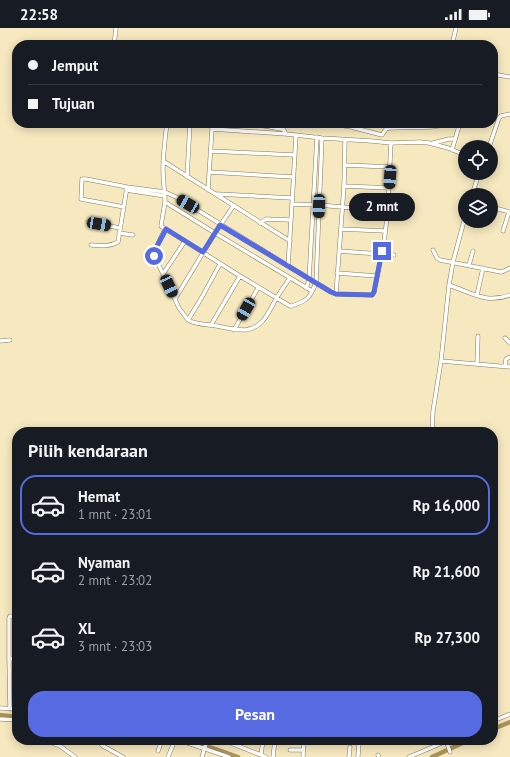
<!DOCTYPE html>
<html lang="id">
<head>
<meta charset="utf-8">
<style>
  :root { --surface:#171b24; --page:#20242c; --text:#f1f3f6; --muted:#9ea1a6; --line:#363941; --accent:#566be1 }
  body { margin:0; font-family:"PT Sans",sans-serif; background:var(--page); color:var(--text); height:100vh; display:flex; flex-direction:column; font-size:15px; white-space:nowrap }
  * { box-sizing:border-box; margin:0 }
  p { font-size:13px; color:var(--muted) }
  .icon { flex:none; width:22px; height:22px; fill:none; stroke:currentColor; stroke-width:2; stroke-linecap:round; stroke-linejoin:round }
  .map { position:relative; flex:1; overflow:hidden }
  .details { position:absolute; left:12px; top:399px; width:486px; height:318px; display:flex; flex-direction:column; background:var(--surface); border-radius:16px; box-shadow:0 2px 10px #0003 }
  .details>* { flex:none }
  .banner { position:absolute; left:12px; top:12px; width:486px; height:88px; border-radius:16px; box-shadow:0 2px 10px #0003; display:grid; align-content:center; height:88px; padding:0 16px; background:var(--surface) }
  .fabs { position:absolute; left:458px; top:112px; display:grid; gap:8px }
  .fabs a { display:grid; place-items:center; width:40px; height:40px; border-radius:50%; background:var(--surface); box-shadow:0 2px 10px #0003; font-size:20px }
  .end { position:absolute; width:18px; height:18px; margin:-9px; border:5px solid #566be1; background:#fff; box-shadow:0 0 0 2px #fff }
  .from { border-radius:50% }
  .bubble { position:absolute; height:28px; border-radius:14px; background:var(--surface); box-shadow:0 2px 10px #0003; font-size:13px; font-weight:600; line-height:28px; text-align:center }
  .car { position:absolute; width:12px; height:24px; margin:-12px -6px; border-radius:5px; box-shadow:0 0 3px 1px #0007; background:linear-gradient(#222 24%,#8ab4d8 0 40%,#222 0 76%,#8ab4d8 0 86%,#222 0) }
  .banner b { display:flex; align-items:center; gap:14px; height:38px; font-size:15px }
  .banner b+b { border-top:1px solid var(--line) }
  .banner i { width:10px; height:10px; background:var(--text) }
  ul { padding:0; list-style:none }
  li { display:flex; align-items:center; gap:12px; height:60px; margin:0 8px 6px; padding:0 8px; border:2px solid transparent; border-radius:16px }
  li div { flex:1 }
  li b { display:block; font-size:15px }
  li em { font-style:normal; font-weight:600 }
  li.on { border-color:var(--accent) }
  li>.icon { width:36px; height:36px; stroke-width:1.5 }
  h2 { padding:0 16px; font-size:18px; line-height:48px }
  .cta { display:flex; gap:8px; margin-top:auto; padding:8px 16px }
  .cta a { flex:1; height:46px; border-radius:16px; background:var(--accent); color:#fff; font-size:16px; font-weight:600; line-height:46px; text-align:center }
  .status { display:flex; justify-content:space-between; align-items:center; height:28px; padding:0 20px; background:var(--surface); direction:ltr }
  .status svg { height:11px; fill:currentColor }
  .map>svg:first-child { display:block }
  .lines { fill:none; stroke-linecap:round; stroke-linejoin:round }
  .canal { stroke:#aa9556; stroke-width:4.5 }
  .street-casing { stroke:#877a54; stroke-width:4.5 }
  .street { stroke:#fff; stroke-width:3.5 }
  .route { stroke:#566be1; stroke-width:5 }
</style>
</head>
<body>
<div class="status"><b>22:58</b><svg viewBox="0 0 49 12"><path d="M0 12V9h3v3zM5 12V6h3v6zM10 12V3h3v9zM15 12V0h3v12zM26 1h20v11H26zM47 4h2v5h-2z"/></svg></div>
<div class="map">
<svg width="510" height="729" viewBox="0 0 510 729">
  <rect width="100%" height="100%" fill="#f6e8bf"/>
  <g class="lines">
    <path class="canal" d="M 0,687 L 17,689
      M 493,701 L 510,694
      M 190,712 L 238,729
      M 432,729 L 469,712"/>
    <g class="street-casing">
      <path id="street" d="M 114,17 L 116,0
        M 452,17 L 456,0
        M 493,46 L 510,49
        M 248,95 L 281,101 L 283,101 L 286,106
        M 328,95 L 351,99 L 382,107 L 386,101 L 389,100 L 432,99 L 456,95 L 458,96 L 459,98 L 452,122
        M 212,101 L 212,95
        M 433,115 L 449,111 L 455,111
        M 489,119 L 499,90 L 501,88 L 510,86
        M 211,123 L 294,127
        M 163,133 L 290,213
        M 345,137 L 390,139
        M 209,144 L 293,149
        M 187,149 L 190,95
        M 344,158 L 389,160
        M 126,162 L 165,168
        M 208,162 L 212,101 L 286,106 L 322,110 L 371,113 L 391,115 L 420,114 L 429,115 L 448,120 L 465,127
        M 217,166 L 292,170
        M 472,167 L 479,145
        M 165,174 C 165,163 163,153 163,142 C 163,126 165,111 167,95
        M 292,176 L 296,107
        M 234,177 L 215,205 L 165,174 L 161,198 L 240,248 L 290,278 L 292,278 C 308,272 309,271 316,255 L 322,110
        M 124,179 L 81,171 L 82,151 L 86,151 L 127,159 L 165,164 L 178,170 L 331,264 L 336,266 L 372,267 L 374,264 L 384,214 L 387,190 L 391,115
        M 491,179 L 510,184
        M 88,194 L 120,200
        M 260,195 L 266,191 L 291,192
        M 165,201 L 154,224 L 154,227 L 179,280 L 188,292
        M 341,201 L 385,203
        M 503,203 L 509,184
        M 119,205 L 133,207
        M 91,217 C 101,218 109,219 118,214 L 127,159
        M 433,222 L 437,230 L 440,232 L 501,244 L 504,243 L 510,240
        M 339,223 L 394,227
        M 220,236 L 202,269 L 188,292 C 197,297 207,296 217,298 C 226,300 235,302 245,302 C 263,300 268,285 276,271 C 280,264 285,257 290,250
        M 469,237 L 473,223
        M 288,238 L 292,176 L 319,177 L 387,183
        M 337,245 L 377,248
        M 163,246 L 185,213
        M 449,257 C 472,265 486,276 510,267
        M 306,260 L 309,252 L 317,109
        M 336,266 L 344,158 L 345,112
        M 477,267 L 483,240
        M 175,271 L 215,205 L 312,263
        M 211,297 L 240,248
        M 234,302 L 258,260
        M 505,310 L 510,315
        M 0,313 L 10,312
        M 441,333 L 510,339
        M 477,336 L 478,308
        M 505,338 L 506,331 L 510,329
        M 432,404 L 433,383 L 441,333 L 449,257 L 453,234 L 465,189
        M 17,589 L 10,588 L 9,590 L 9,630 L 17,631
        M 9,630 L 10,681
        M 0,680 L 17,681
        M 0,691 L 17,692
        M 493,693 L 510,686
        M 44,712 L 60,718 L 75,729
        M 179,712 L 229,729
        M 223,712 L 266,729
        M 446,712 L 450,724
        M 99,714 L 103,718 L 123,729
        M 290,722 L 303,722
        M 158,723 L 162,712
        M 261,727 L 263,712
        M 378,727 L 379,729
        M 358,728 L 359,715 L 361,712
        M 168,729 L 175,712
        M 202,729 L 207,712
        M 273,729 L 275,712
        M 303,729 L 304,712
        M 349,729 L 350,719
        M 409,729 L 449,712"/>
    </g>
    <use href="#street" class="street"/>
  </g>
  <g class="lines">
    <path class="route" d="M 154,228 L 154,224 L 166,201 L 203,224 L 220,197 L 331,264 L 336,266 L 372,267 L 374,264 L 382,223"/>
  </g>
</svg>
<div class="fabs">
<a><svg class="icon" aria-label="locate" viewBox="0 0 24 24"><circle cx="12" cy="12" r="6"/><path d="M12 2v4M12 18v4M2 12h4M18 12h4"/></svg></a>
<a><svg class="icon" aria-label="layers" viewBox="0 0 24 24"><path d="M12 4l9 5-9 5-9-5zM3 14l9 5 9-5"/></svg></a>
</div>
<i class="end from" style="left:154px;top:228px"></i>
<i class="end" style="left:382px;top:223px"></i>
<div class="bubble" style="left:349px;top:165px;width:66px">2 mnt</div>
<i class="car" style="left:390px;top:149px;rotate:184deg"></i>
<i class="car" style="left:188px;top:176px;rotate:300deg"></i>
<i class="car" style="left:319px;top:178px;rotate:182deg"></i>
<i class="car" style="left:99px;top:196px;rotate:100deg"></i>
<i class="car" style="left:169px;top:258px;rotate:155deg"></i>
<i class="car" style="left:246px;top:281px;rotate:210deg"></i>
<div class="banner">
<b><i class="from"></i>Jemput</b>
<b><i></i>Tujuan</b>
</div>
<section class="details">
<h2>Pilih kendaraan</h2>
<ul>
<li class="on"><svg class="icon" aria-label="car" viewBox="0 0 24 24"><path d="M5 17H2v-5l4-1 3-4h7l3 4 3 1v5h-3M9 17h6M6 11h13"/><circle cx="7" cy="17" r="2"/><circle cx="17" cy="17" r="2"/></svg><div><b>Hemat</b><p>1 mnt · 23:01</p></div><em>Rp 16,000</em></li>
<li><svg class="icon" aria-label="car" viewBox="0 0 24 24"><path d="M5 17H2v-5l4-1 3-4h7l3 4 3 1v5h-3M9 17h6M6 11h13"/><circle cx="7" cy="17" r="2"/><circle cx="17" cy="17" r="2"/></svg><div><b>Nyaman</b><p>2 mnt · 23:02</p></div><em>Rp 21,600</em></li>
<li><svg class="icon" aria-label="car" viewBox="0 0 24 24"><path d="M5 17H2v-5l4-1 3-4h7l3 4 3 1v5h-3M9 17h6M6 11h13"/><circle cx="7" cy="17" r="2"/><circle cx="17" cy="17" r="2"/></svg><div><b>XL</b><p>3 mnt · 23:03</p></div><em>Rp 27,300</em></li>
</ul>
<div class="cta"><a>Pesan</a></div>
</section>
</div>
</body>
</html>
